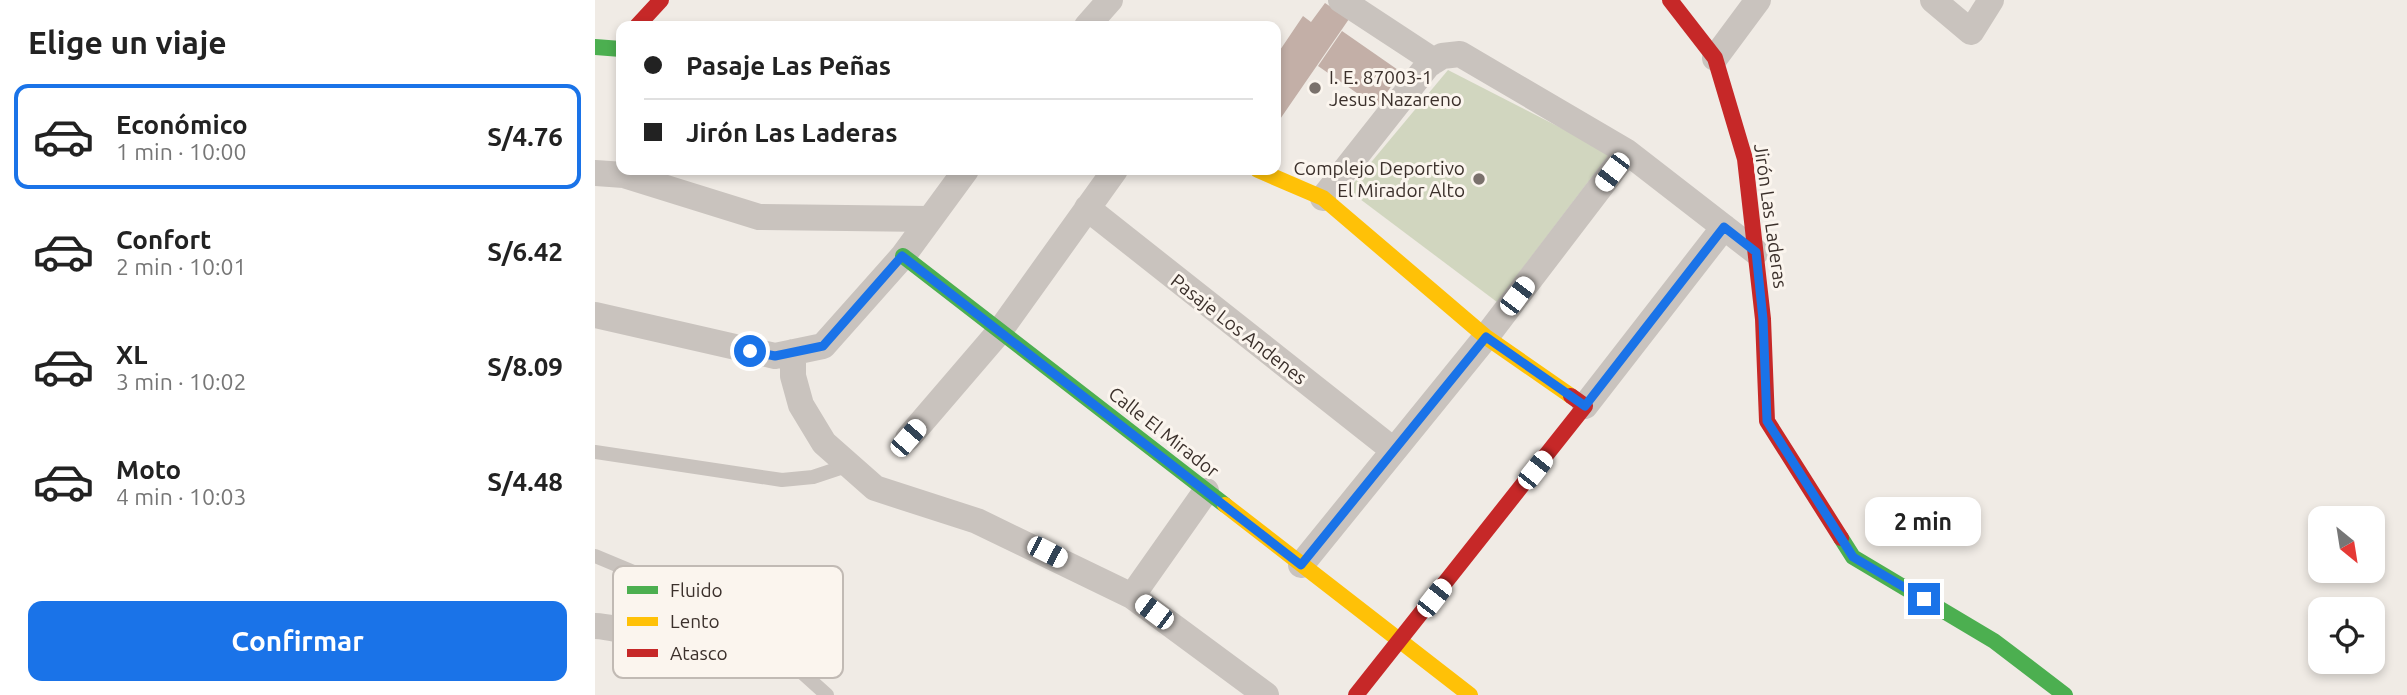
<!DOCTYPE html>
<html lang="es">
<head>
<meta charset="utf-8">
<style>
  :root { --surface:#fff; --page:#f6f6f6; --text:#222; --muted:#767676; --line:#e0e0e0; --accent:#1a73e8 }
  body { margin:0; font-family:Ubuntu,sans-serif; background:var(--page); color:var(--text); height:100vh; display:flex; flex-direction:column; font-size:26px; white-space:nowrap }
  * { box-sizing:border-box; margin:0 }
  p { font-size:23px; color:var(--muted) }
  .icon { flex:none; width:38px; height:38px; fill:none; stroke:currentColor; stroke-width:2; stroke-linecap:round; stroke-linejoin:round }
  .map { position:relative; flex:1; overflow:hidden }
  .details { display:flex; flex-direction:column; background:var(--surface); width:595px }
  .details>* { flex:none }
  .top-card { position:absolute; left:21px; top:21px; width:665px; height:154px; border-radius:14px; box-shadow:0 4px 10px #0003; display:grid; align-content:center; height:154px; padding:0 28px; background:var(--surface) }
  .needle { width:46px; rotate:150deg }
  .tools { position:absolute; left:1713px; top:506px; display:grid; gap:14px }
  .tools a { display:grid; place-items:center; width:77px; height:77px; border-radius:14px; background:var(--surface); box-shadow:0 4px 10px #0003; font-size:35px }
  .end { position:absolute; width:32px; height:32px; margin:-16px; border:9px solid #1a73e8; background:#fff; box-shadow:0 0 0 4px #fff }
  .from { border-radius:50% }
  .bubble { position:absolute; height:49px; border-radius:14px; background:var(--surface); box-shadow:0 4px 10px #0003; font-size:23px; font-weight:700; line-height:49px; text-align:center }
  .car { position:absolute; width:21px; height:42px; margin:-21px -10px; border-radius:9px; box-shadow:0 0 5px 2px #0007; background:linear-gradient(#fff 24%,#345 0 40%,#fff 0 76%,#345 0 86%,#fff 0) }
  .top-card b { display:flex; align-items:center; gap:24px; height:66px; font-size:26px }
  .top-card b+b { border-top:2px solid var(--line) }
  .top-card i { width:18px; height:18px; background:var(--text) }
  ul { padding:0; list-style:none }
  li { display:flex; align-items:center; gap:21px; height:105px; margin:0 14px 10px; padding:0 14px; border:4px solid transparent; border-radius:14px }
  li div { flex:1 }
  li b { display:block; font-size:26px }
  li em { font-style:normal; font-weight:700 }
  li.current { border-color:var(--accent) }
  li>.icon { width:63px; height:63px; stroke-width:1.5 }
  h2 { padding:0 28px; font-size:32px; line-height:84px }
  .primary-button { display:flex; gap:14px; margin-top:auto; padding:14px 28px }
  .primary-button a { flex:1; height:80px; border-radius:14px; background:var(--accent); color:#fff; font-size:28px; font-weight:700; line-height:80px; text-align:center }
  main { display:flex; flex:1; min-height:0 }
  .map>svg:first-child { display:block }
  .green { fill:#d1d6bf }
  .building { fill:#c3afa7 }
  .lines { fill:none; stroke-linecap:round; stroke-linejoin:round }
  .lane { stroke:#c9c3be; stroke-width:14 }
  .street { stroke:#c9c3be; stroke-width:26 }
  .fast { stroke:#4caf50; stroke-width:16 }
  .slow { stroke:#ffc107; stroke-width:16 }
  .jam { stroke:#c62828; stroke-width:16 }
  .route { stroke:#1a73e8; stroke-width:9 }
  .poi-dot { fill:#7a716c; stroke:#fbf5ee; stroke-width:2.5 }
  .labels { text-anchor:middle; stroke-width:6; stroke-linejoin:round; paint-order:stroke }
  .poi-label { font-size:19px; fill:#3b302b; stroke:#fbf5ee; text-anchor:start }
  .street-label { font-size:19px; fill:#3b302b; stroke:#fbf5ee }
  .key { fill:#fbf5ee; stroke:#c1bab4; stroke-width:2 }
  .key-label { font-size:19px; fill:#3b302b }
</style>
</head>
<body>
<main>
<section class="details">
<h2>Elige un viaje</h2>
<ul>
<li class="current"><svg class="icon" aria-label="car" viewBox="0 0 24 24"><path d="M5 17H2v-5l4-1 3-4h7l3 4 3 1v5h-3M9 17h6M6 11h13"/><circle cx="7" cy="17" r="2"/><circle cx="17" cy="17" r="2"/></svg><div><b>Económico</b><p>1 min · 10:00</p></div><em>S/4.76</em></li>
<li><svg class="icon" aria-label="car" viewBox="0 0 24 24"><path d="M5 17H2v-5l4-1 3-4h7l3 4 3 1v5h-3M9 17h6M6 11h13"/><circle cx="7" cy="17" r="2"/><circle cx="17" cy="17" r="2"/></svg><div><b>Confort</b><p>2 min · 10:01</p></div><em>S/6.42</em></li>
<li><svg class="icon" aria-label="car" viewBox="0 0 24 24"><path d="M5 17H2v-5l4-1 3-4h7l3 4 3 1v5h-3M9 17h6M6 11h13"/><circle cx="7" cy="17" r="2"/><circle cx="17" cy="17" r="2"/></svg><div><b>XL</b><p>3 min · 10:02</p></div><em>S/8.09</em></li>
<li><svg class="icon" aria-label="car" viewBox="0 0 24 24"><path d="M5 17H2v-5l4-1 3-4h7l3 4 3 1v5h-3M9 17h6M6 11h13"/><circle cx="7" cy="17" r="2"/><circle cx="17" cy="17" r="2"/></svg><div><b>Moto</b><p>4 min · 10:03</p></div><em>S/4.48</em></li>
</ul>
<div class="primary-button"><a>Confirmar</a></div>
</section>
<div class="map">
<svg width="1812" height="695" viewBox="0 0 1812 695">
  <rect width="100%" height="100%" fill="#f0ebe5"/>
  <path class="green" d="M 853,70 L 1015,153 L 902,302 L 753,190 Z"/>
  <path class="building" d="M 730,3 L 754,19 L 681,125 L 681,56 L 708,16 L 716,22 Z
    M 747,31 L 806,72 L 782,107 L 723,66 Z"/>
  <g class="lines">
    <path class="lane" d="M 0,452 L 187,480 L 218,477 L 254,465
      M 0,556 L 144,616 L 232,695"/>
    <path class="street" d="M 746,0 L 839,61
      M 1338,0 L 1376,32 L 1396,0
      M 492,26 L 515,0
      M 1120,58 L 1163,0
      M 0,173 L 29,175 L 164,217 L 335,219
      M 728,198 L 833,65 L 847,56 L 865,54 L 1032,152 L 1161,252
      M 492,208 L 797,449
      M 0,315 L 180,356 L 228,346 L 308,256 L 371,170
      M 198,352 L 198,376 L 206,405 L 229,443 L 280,488 L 382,521 L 537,596 L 671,695
      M 990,406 L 1129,227
      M 313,438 L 404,332 L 520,170
      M 706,565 L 891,337 L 1032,152
      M 537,596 L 611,491
      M 0,626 C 55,629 98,669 144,616"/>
    <path class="fast" d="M 0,47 L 26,49
      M 308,256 L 630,505
      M 1246,538 L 1258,557 L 1399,641 L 1470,695"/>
    <path class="slow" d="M 663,170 L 728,198 L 891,337 L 976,396
      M 630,505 L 875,695"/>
    <path class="jam" d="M 1075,0 L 1120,58 L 1150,159 L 1168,319 L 1172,421 L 1246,538
      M 42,26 L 66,0
      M 761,695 L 990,406 L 976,396"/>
  </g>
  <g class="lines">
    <path class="route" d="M 155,351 L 180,356 L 228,346 L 307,256 L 706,565 L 891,337 L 990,406 L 1129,227 L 1161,252 L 1168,319 L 1172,421 L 1258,557 L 1329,599"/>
  </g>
  <g class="poi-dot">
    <circle cx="720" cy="88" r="7"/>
    <circle cx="884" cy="179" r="7"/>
  </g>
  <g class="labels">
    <g class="poi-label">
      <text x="734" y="84">I. E. 87003-1<tspan x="734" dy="22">Jesus Nazareno</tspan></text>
      <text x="870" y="175" text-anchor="end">Complejo Deportivo<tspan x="870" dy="22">El Mirador Alto</tspan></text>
    </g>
    <g class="street-label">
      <text transform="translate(1176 216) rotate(82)" y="7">Jirón Las Laderas</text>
      <text transform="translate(644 329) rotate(38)" y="7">Pasaje Los Andenes</text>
      <text transform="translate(569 432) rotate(38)" y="7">Calle El Mirador</text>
    </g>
  </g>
  <rect x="18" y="566" width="230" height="112" rx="10" class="key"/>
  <rect x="32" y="586" width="31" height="8" fill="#4caf50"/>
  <rect x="32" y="617" width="31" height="9" fill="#ffc107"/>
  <rect x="32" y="649" width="31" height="8" fill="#c62828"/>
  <g class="key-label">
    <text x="75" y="597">Fluido</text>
    <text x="75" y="628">Lento</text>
    <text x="75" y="660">Atasco</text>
  </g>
</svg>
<div class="tools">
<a><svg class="needle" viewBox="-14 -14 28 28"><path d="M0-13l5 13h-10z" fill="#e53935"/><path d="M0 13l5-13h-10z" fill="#767676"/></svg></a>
<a><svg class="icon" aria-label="locate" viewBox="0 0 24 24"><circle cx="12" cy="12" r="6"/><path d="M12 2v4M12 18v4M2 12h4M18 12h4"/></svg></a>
</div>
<i class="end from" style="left:155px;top:351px"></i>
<i class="end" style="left:1329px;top:599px"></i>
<div class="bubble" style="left:1270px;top:497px;width:116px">2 min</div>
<i class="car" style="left:1017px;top:172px;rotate:217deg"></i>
<i class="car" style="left:922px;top:296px;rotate:37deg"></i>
<i class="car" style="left:313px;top:438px;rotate:41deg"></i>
<i class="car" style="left:940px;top:470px;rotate:38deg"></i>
<i class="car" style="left:452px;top:552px;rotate:117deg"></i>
<i class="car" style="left:839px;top:598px;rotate:38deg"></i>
<i class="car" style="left:559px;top:612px;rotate:307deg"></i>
<div class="top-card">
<b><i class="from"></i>Pasaje Las Peñas</b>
<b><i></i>Jirón Las Laderas</b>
</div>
</div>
</main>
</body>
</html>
